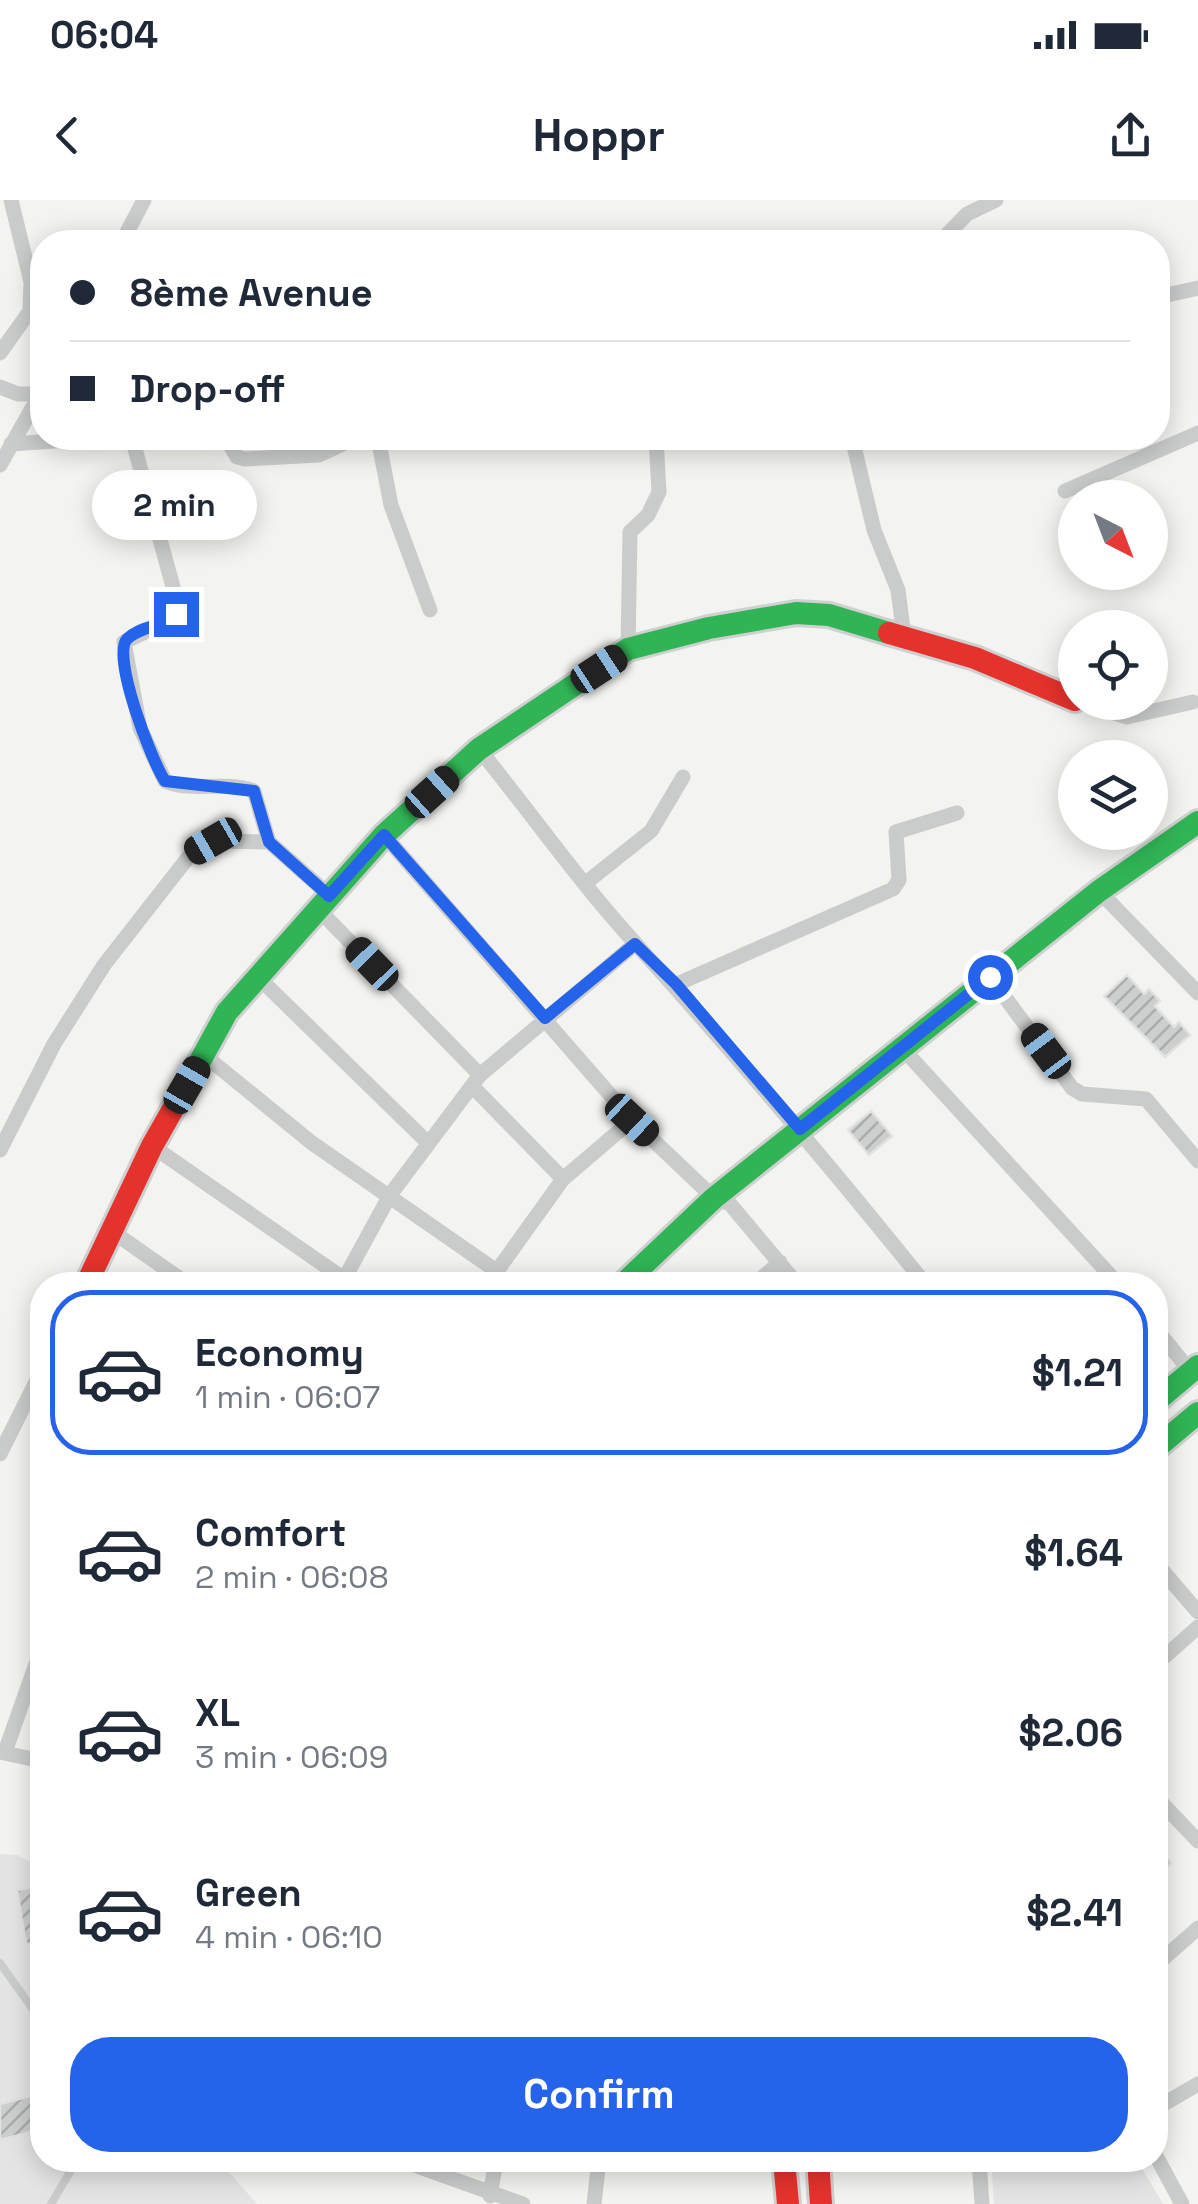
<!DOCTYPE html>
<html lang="en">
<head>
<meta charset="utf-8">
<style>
  :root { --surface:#fff; --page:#f2f2f3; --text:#1f2937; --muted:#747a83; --line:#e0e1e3; --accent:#2563eb }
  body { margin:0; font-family:"Space Grotesk",sans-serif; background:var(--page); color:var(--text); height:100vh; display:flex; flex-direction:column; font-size:38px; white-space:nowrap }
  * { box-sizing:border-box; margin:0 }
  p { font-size:32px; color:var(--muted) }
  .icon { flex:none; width:55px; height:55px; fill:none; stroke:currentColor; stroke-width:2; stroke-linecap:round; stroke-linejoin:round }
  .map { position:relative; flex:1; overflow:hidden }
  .sheet { position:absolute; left:30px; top:1072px; width:1138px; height:900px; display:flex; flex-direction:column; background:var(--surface); border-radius:40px; box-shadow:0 5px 25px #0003 }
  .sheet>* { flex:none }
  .banner { position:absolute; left:30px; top:30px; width:1140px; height:220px; border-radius:40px; box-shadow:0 5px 25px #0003; display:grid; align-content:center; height:220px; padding:0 40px; background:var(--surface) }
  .needle { width:65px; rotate:138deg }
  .controls { position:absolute; left:1058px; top:280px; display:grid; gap:20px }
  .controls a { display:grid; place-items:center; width:110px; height:110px; border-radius:50%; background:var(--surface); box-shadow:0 5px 25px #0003; font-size:50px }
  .end { position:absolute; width:45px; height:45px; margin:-22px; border:12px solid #2563eb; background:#fff; box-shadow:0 0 0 5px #fff }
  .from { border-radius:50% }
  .bubble { position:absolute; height:70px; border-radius:35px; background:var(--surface); box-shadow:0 5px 25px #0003; font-size:32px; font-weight:700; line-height:70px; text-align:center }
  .car { position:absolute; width:30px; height:60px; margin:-30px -15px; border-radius:12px; box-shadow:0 0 8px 2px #0007; background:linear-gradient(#222 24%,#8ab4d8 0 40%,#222 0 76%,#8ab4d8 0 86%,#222 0) }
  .banner b { display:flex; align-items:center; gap:35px; height:95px; font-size:38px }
  .banner b+b { border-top:2px solid var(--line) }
  .banner i { width:25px; height:25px; background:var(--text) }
  ul { padding:18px 0 0; list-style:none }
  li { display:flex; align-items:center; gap:30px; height:165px; margin:0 20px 15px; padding:0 20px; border:5px solid transparent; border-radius:40px }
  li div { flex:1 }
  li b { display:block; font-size:38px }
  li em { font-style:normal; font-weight:700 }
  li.active { border-color:var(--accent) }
  li>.icon { width:90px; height:90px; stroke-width:1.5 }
  .action { display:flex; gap:20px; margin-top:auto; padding:20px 40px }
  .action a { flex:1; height:115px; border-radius:40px; background:var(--accent); color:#fff; font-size:40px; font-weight:700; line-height:115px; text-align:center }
  .status { display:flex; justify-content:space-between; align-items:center; height:70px; padding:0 50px; background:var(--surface); direction:ltr }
  .status svg { height:28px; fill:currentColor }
  header { display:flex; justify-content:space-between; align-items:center; height:130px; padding:0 40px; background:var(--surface); font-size:45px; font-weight:700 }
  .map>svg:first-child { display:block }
  .built { fill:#e3e4e3 }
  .building { fill:url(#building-hatch); stroke:#e2e2e0; stroke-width:2.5 }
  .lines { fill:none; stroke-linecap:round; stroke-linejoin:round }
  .fast-casing { stroke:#cfd1d0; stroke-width:28 }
  .jam-casing { stroke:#cfd1d0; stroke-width:28 }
  .lane { stroke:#cacccc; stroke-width:8 }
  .street { stroke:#cacccc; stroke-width:15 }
  .fast { stroke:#30b455; stroke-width:22 }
  .jam { stroke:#e5322d; stroke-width:22 }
  .route { stroke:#2563eb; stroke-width:12 }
</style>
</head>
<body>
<div class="status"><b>06:04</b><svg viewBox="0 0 49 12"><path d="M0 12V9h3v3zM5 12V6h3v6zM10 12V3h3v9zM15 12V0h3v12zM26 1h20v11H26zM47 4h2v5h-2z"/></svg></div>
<header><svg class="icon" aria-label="back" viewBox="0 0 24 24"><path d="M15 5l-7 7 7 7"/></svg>Hoppr<svg class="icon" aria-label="share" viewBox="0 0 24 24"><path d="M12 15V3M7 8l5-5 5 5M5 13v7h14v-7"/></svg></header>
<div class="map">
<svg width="1198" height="2004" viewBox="0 0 1198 2004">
  <defs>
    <pattern id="building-hatch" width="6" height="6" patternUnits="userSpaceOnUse" patternTransform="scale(2.5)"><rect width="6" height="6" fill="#cdcfce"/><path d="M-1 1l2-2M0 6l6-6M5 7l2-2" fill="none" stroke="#aaadad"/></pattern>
  </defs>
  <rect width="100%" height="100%" fill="#f3f3f0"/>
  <path class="built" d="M 0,1654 L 17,1655 L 42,1668 L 42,1960 L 218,1960 L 257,2004 L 0,2004 Z
    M 991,1960 L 1137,1960 L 1163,2004 L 994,2004 Z"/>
  <path class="building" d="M 1127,775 L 1144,794 L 1149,789 L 1160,801 L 1155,806 L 1174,827 L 1179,822 L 1190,835 L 1165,857 L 1104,796 Z
    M 871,911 L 892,936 L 869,955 L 848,930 Z
    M 1155,1644 L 1171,1663 L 1155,1677 Z
    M 42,1685 L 42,1741 L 26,1744 L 17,1690 Z
    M 42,1893 L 42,1929 L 0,1940 L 0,1904 Z"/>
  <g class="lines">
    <g class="fast-casing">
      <path id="fast" d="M 194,872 L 227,812 L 384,635 L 479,549 L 628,449 L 709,428 L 796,413 L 829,415 L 889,433
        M 622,1085 L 714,998 L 1099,691 L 1198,622
        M 1155,1202 L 1198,1166
        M 1155,1249 L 1198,1213"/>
    </g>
    <g class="jam-casing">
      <path id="jam" d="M 889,433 L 975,458 L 1075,500
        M 86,1085 L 152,946 L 194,872
        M 784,1960 L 788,2004
        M 818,1960 L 821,2004"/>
    </g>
    <path class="lane" d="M 0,1763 L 42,1822
      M 51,2004 L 77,1960"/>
    <path class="street" d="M 122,42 L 144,0
      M 940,42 L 967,14 L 996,0
      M 1158,97 L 1198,88
      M 0,153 L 30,111 L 31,82 L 11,0
      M 0,187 L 18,194 L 41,194
      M 132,238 L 178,405 L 169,421 L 124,442 L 140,528 L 165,581 C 194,593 226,580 254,591 L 269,642
      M 226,238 L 237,257 L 245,259 L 319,255 L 356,238
      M 378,238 L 391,305 L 430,410
      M 852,238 L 874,330 L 898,390 L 904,437
      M 11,244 L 97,238
      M 0,265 L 42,191
      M 1065,291 L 1198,233
      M 628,449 L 630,332 L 648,315 L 659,292 L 656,238
      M 1080,502 L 1127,517 L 1193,502
      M 479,549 C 531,613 580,683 636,744 C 736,855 832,968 926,1085
      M 384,635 L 632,920 L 714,998 L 730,1004 L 798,1085
      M 587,682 L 651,631 L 683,577
      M 1099,691 L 1198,793
      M 318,709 L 480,875
      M 990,777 L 1072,888 L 1082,894 L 1146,899 L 1198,961
      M 259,778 L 426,941
      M 677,784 L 893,689 L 899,680 L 896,632 L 957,613
      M 903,849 L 1119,1085
      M 204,855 L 312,943 L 495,1070
      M 472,886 L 563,979
      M 152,946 L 350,1083
      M 0,950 L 54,844 L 104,765 L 190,655 L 213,641 L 269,642 L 329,695
      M 113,1032 L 189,1085
      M 341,1085 L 390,995 L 480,875 L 635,744
      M 487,1085 L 563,979 L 632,920
      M 754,1085 L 780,1062
      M 1155,1128 L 1191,1172
      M 0,1254 L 42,1170
      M 1155,1362 L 1198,1412
      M 1155,1465 L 1198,1427
      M 0,1552 L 42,1561
      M 5,1552 L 42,1447
      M 1155,1596 L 1198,1641
      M 1155,1766 L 1198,1728
      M 1155,1909 L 1198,1884
      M 1155,1954 L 1182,2004
      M 400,1960 L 523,2004
      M 979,1960 L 982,2004
      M 490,1996 L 496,1960
      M 594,2004 L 599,1960"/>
    <use href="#fast" class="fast"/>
    <use href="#jam" class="jam"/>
  </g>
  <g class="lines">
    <path class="route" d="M 176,414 C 163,427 140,426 127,439 C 111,456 152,562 165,581 L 254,591 L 269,642 L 329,696 L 384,635 L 545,818 L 635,744 L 676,784 L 800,929 L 990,777"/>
  </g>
</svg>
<div class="controls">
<a><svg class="needle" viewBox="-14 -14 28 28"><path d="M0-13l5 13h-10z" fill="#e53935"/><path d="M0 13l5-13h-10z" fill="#747a83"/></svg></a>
<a><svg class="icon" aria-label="locate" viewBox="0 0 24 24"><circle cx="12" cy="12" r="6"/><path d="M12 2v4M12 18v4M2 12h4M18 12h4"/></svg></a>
<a><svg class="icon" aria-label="layers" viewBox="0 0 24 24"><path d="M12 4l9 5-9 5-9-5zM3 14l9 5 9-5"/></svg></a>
</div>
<i class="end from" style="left:990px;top:777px"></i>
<i class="end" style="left:176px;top:414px"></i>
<div class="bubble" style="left:92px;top:270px;width:165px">2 min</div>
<i class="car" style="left:599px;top:469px;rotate:57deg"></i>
<i class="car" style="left:432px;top:592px;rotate:48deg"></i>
<i class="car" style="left:213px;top:641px;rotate:240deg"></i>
<i class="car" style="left:372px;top:764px;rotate:316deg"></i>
<i class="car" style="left:1046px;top:851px;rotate:323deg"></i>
<i class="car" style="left:187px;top:885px;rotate:30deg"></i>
<i class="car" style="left:632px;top:920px;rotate:133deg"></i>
<div class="banner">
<b><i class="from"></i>8ème Avenue</b>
<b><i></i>Drop-off</b>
</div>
<section class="sheet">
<ul>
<li class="active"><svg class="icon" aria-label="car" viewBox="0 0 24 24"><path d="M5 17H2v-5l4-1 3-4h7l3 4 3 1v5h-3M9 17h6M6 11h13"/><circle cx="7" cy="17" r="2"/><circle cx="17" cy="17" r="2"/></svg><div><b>Economy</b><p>1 min · 06:07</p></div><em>$1.21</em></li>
<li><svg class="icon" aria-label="car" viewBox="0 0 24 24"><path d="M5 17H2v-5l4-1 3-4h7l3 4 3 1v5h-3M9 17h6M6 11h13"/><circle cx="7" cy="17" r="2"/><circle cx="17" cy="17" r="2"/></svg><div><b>Comfort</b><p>2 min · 06:08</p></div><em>$1.64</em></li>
<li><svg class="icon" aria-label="car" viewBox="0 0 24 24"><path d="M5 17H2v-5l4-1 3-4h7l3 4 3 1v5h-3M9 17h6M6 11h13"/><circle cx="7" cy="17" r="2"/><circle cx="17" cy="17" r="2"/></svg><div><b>XL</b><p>3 min · 06:09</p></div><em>$2.06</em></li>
<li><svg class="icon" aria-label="car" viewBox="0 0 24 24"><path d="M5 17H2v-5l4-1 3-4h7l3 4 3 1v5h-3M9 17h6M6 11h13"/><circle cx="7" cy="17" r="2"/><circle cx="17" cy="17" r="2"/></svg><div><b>Green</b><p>4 min · 06:10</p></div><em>$2.41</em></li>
</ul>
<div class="action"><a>Confirm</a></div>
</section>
</div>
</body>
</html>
